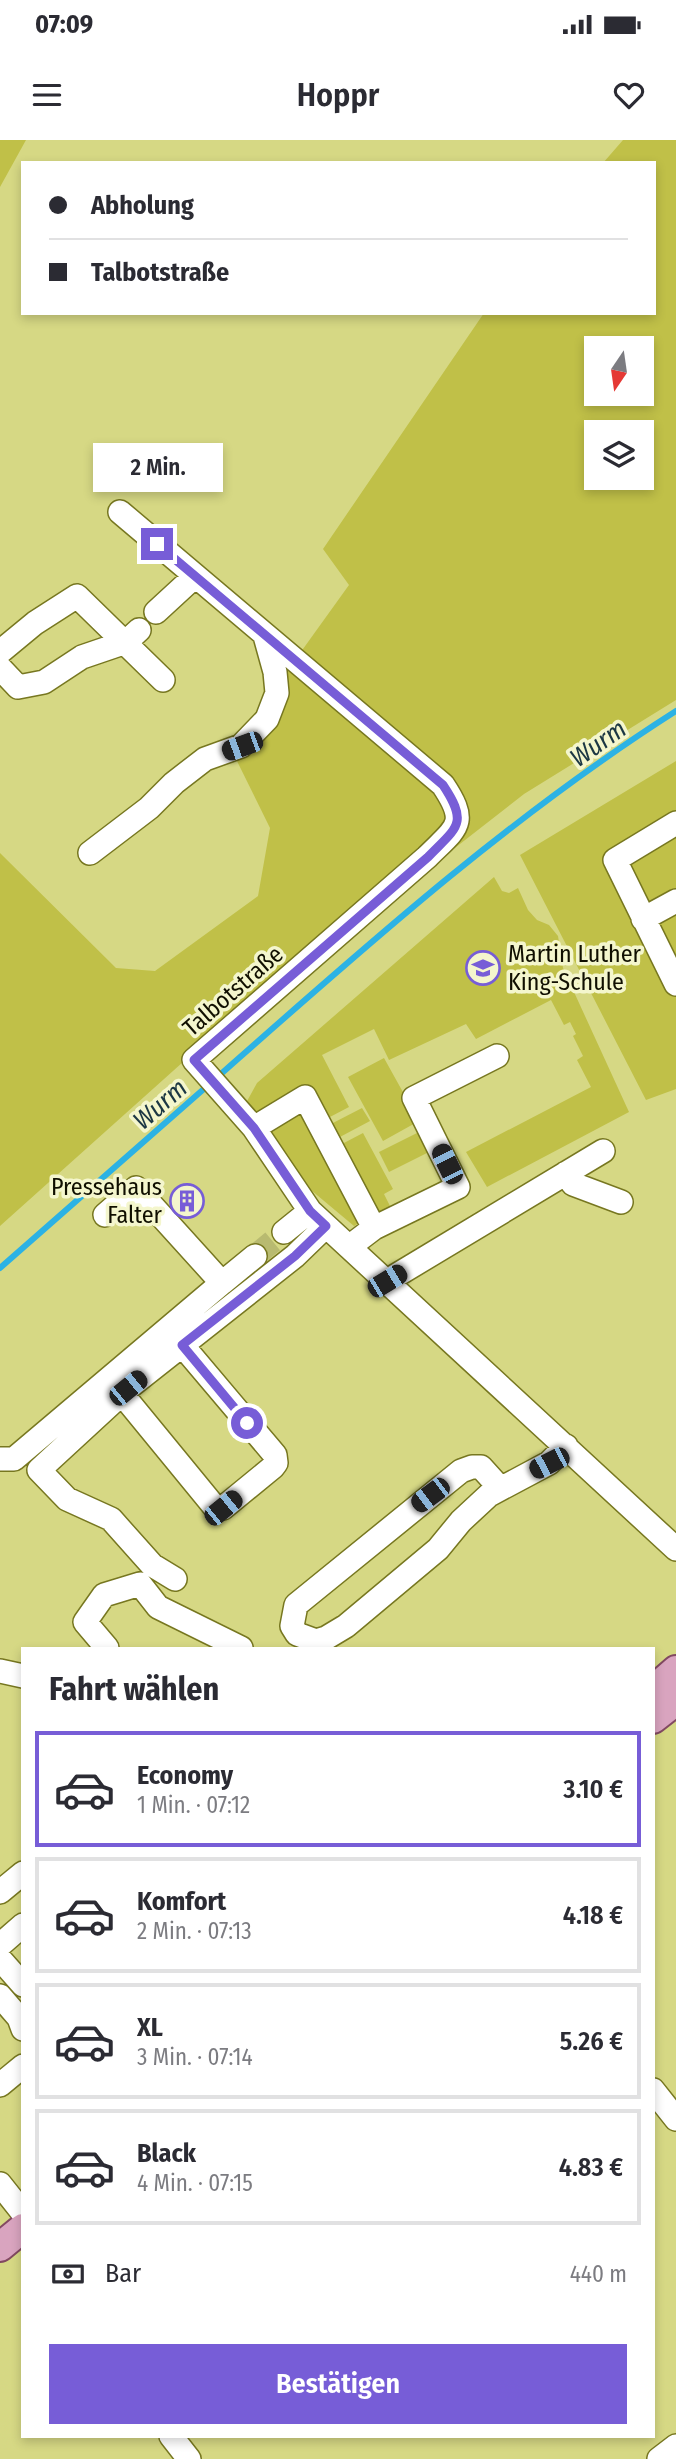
<!DOCTYPE html>
<html lang="de">
<head>
<meta charset="utf-8">
<style>
  :root { --surface:#fff; --page:#f2f2f3; --text:#2b2b33; --muted:#7c7c81; --line:#e1e1e2; --accent:#775dd7 }
  body { margin:0; font-family:"Fira Sans Condensed",sans-serif; background:var(--page); color:var(--text); height:100vh; display:flex; flex-direction:column; font-size:26px; white-space:nowrap }
  * { box-sizing:border-box; margin:0 }
  p { font-size:23px; color:var(--muted) }
  .icon { flex:none; width:38px; height:38px; fill:none; stroke:currentColor; stroke-width:2; stroke-linecap:round; stroke-linejoin:round }
  .map { position:relative; flex:1; overflow:hidden }
  .side { position:absolute; left:21px; top:1507px; width:634px; height:791px; display:flex; flex-direction:column; background:var(--surface); border-radius:0px; box-shadow:0 4px 10px #0003 }
  .side>* { flex:none }
  .top-card { position:absolute; left:21px; top:21px; width:635px; height:154px; border-radius:0px; box-shadow:0 4px 10px #0003; display:grid; align-content:center; height:154px; padding:0 28px; background:var(--surface) }
  .needle { width:46px; rotate:193deg }
  .fabs { position:absolute; left:584px; top:196px; display:grid; gap:14px }
  .fabs a { display:grid; place-items:center; width:70px; height:70px; border-radius:0px; background:var(--surface); box-shadow:0 4px 10px #0003; font-size:35px }
  .end { position:absolute; width:32px; height:32px; margin:-16px; border:9px solid #775dd7; background:#fff; box-shadow:0 0 0 4px #fff }
  .from { border-radius:50% }
  .bubble { position:absolute; height:49px; border-radius:0px; background:var(--surface); box-shadow:0 4px 10px #0003; font-size:23px; font-weight:600; line-height:49px; text-align:center }
  .car { position:absolute; width:21px; height:42px; margin:-21px -10px; border-radius:9px; box-shadow:0 0 5px 2px #0007; background:linear-gradient(#222 24%,#8ab4d8 0 40%,#222 0 76%,#8ab4d8 0 86%,#222 0) }
  .top-card b { display:flex; align-items:center; gap:24px; height:66px; font-size:26px }
  .top-card b+b { border-top:2px solid var(--line) }
  .top-card i { width:18px; height:18px; background:var(--text) }
  ul { padding:0; list-style:none }
  li { display:flex; align-items:center; gap:21px; height:116px; margin:0 14px 10px; padding:0 14px; border:4px solid var(--line); border-radius:0px }
  li div { flex:1 }
  li b { display:block; font-size:26px }
  li em { font-style:normal; font-weight:600 }
  li.active { border-color:var(--accent) }
  li>.icon { width:63px; height:63px; stroke-width:1.5 }
  h2 { padding:0 28px; font-size:32px; line-height:84px }
  .pay { display:flex; align-items:center; gap:18px; height:77px; padding:0 28px; font-size:26px }
  .pay p { margin-inline-start:auto }
  .action { display:flex; gap:14px; margin-top:auto; padding:14px 28px }
  .action a { flex:1; height:80px; border-radius:0px; background:var(--accent); color:#fff; font-size:28px; font-weight:600; line-height:80px; text-align:center }
  .status { display:flex; justify-content:space-between; align-items:center; height:49px; padding:0 35px; background:var(--surface); direction:ltr }
  .status svg { height:19px; fill:currentColor }
  header { display:flex; justify-content:space-between; align-items:center; height:91px; padding:0 28px; background:var(--surface); font-size:32px; font-weight:600 }
  .map>svg:first-child { display:block }
  .green { fill:#c0c048; fill-rule:evenodd }
  .lines { fill:none; stroke-linecap:round; stroke-linejoin:round }
  .stream { stroke:#2cb2e4; stroke-width:6 }
  .minor-tunnel { stroke:#b8ba70; stroke-width:23; stroke-dasharray:23 11; stroke-linecap:butt }
  .minor-casing { stroke:#777720; stroke-width:26 }
  .major-casing { stroke:#824961; stroke-width:32 }
  .minor { stroke:#fff; stroke-width:23 }
  .major { stroke:#d9a4bf; stroke-width:28 }
  .route { stroke:#775dd7; stroke-width:9 }
  .labels { text-anchor:middle; stroke-width:7; stroke-linejoin:round; paint-order:stroke }
  .poi-label { font-size:24px; fill:#100f00; stroke:#f4f6cd; text-anchor:start }
  .street-label { font-size:24px; fill:#100f00; stroke:#f4f6cd }
  .water-label { font-size:26px; font-style:italic; fill:#1c3743; stroke:#f4f6cd }
</style>
</head>
<body>
<div class="status"><b>07:09</b><svg viewBox="0 0 49 12"><path d="M0 12V9h3v3zM5 12V6h3v6zM10 12V3h3v9zM15 12V0h3v12zM26 1h20v11H26zM47 4h2v5h-2z"/></svg></div>
<header><svg class="icon" aria-label="menu" viewBox="0 0 24 24"><path d="M4 6h16M4 12h16M4 18h16"/></svg>Hoppr<svg class="icon" aria-label="heart" viewBox="0 0 24 24"><path d="M12 20l-8-8c-3-5 5-10 8-4 3-6 11-1 8 4z"/></svg></header>
<div class="map">
<svg width="676" height="2319" viewBox="0 0 676 2319">
  <rect width="100%" height="100%" fill="#d6d884"/>
  <path class="green" d="M 0,0 L 26,0 L 0,47 Z
    M 623,0 L 676,0 L 676,560 L 524,654 L 202,905 L 0,1086 L 0,713 L 116,828 L 155,831 L 258,756 L 270,688 L 235,617 L 285,534 L 349,445 L 323,409 L 484,173 L 654,173 L 654,23 L 603,23 ZM 597,208 L 642,208 L 642,254 L 597,254 ZM 597,292 L 642,292 L 642,338 L 597,338 Z
    M 676,621 L 676,949 L 646,960 L 520,715 Z
    M 494,737 L 502,751 L 509,753 L 518,748 L 528,770 L 537,780 L 549,785 L 558,796 L 563,828 L 629,972 L 487,1047 L 466,1012 L 591,947 L 577,920 L 583,916 L 573,896 L 576,894 L 570,882 L 564,885 L 551,860 L 476,899 L 466,884 L 389,920 L 374,889 L 322,915 L 349,967 L 328,978 L 310,945 L 253,974 L 246,963 L 257,943 Z
    M 384,918 L 419,981 L 383,1001 L 348,937 Z
    M 362,968 L 370,981 L 338,998 L 331,984 Z
    M 300,970 L 359,1083 L 354,1086 L 299,1040 L 266,988 Z
    M 419,992 L 429,1012 L 389,1032 L 379,1012 Z
    M 363,993 L 393,1049 L 384,1054 L 391,1068 L 379,1074 L 342,1004 Z"/>
  <g class="lines">
    <path class="stream" d="M 0,1128 C 74,1063 148,998 222,933 C 368,804 511,676 676,571"/>
    <path class="minor-tunnel" d="M 255,1116 L 284,1092"/>
    <g class="minor-casing">
      <path id="minor" d="M 120,372 L 443,645 C 469,684 457,687 427,717 L 194,920 L 254,988 L 310,1071 L 676,1409
        M 156,472 L 194,437
        M 0,512 L 35,483 L 77,456 L 163,540
        M 0,528 L 18,547 L 44,542 L 82,517 L 126,502 L 139,490
        M 676,683 L 615,720 L 676,844
        M 90,713 L 149,668 L 174,643 L 205,619 L 241,606 L 267,579 L 277,553 L 275,532 L 265,496
        M 643,779 L 676,761
        M 254,988 L 305,957 L 374,1088
        M 566,1033 L 573,1044 L 621,1062
        M 284,1092 L 310,1071
        M 349,1107 L 374,1088 L 458,1047 L 414,958 L 497,916
        M 387,1141 L 603,1011
        M 222,1143 L 255,1116
        M 122,1254 L 213,1365 L 219,1369 L 223,1368 L 273,1327 L 276,1323 L 275,1315 L 182,1205
        M 0,1319 L 14,1319 L 222,1143 L 136,1048 L 105,1075
        M 500,1348 L 481,1327 L 472,1327 L 461,1331 L 296,1465 L 292,1486 L 297,1494 L 316,1501 L 326,1498 L 346,1486 L 438,1409 L 461,1381 L 489,1355 L 549,1323 L 566,1306
        M 175,1439 L 152,1425 L 111,1379 L 67,1359 L 39,1330 L 128,1248 L 295,1116 L 326,1086
        M 107,1508 L 85,1482 L 104,1455 L 140,1444 L 158,1467 L 241,1508
        M 0,1531 L 23,1536
        M 0,1752 L 23,1733
        M 0,1805 L 23,1785
        M 0,1819 L 23,1845
        M 0,1856 L 19,1878 L 23,1889
        M 0,1945 L 23,1926
        M 653,1950 L 676,1979
        M 0,2044 L 23,2073
        M 171,2296 L 189,2319
        M 659,2319 L 676,2306"/>
    </g>
    <g class="major-casing">
      <path id="major" d="M 653,1550 L 676,1530
        M 653,1579 L 676,1561
        M 0,2107 L 23,2088"/>
    </g>
    <use href="#minor" class="minor"/>
    <use href="#major" class="major"/>
  </g>
  <g class="lines">
    <path class="route" d="M 157,404 L 443,645 C 469,684 457,687 428,717 L 194,920 L 254,988 L 310,1071 L 326,1086 L 295,1116 L 182,1205 L 247,1283"/>
  </g>
  <defs>
    <g id="school-ring" transform="scale(1.75)"><circle r="9.5" fill="#f4f6cd" stroke="#775dd7" stroke-width="1.5"/><path d="M0-5L7-2L0 1L-7-2ZM-4 1L0 2.5L4 1V4Q0 6-4 4Z" fill="#775dd7"/></g>
    <g id="building-ring" transform="scale(1.75)"><circle r="9.5" fill="#f4f6cd" stroke="#775dd7" stroke-width="1.5"/><path d="M-4-6H4V6H1V3H-1V6H-4ZM-2.5-4.3h1.7v1.8h-1.7ZM.8-4.3h1.7v1.8H.8ZM-2.5-1h1.7V.8h-1.7ZM.8-1h1.7V.8H.8Z" fill="#775dd7"/></g>
  </defs>
  <g fill-rule="evenodd">
    <use href="#school-ring" x="483" y="828"/>
    <use href="#building-ring" x="187" y="1061"/>
  </g>
  <g class="labels">
    <g class="poi-label">
      <text x="508" y="822">Martin Luther<tspan x="508" dy="28">King-Schule</tspan></text>
      <text x="162" y="1055" text-anchor="end">Pressehaus<tspan x="162" dy="28">Falter</tspan></text>
    </g>
    <g class="street-label">
      <text transform="translate(233 851) rotate(-41)" y="8">Talbotstraße</text>
    </g>
    <g class="water-label">
      <text transform="translate(598 603) rotate(-35)" y="9">Wurm</text>
      <text transform="translate(160 964) rotate(-41)" y="9">Wurm</text>
    </g>
  </g>
</svg>
<div class="fabs">
<a><svg class="needle" viewBox="-14 -14 28 28"><path d="M0-13l5 13h-10z" fill="#e53935"/><path d="M0 13l5-13h-10z" fill="#7c7c81"/></svg></a>
<a><svg class="icon" aria-label="layers" viewBox="0 0 24 24"><path d="M12 4l9 5-9 5-9-5zM3 14l9 5 9-5"/></svg></a>
</div>
<i class="end from" style="left:247px;top:1283px"></i>
<i class="end" style="left:157px;top:404px"></i>
<div class="bubble" style="left:93px;top:303px;width:130px">2 Min.</div>
<i class="car" style="left:242px;top:606px;rotate:250deg"></i>
<i class="car" style="left:447px;top:1024px;rotate:334deg"></i>
<i class="car" style="left:387px;top:1141px;rotate:59deg"></i>
<i class="car" style="left:128px;top:1248px;rotate:51deg"></i>
<i class="car" style="left:549px;top:1323px;rotate:243deg"></i>
<i class="car" style="left:430px;top:1355px;rotate:233deg"></i>
<i class="car" style="left:223px;top:1368px;rotate:51deg"></i>
<div class="top-card">
<b><i class="from"></i>Abholung</b>
<b><i></i>Talbotstraße</b>
</div>
<section class="side">
<h2>Fahrt wählen</h2>
<ul>
<li class="active"><svg class="icon" aria-label="car" viewBox="0 0 24 24"><path d="M5 17H2v-5l4-1 3-4h7l3 4 3 1v5h-3M9 17h6M6 11h13"/><circle cx="7" cy="17" r="2"/><circle cx="17" cy="17" r="2"/></svg><div><b>Economy</b><p>1 Min. · 07:12</p></div><em>3.10 €</em></li>
<li><svg class="icon" aria-label="car" viewBox="0 0 24 24"><path d="M5 17H2v-5l4-1 3-4h7l3 4 3 1v5h-3M9 17h6M6 11h13"/><circle cx="7" cy="17" r="2"/><circle cx="17" cy="17" r="2"/></svg><div><b>Komfort</b><p>2 Min. · 07:13</p></div><em>4.18 €</em></li>
<li><svg class="icon" aria-label="car" viewBox="0 0 24 24"><path d="M5 17H2v-5l4-1 3-4h7l3 4 3 1v5h-3M9 17h6M6 11h13"/><circle cx="7" cy="17" r="2"/><circle cx="17" cy="17" r="2"/></svg><div><b>XL</b><p>3 Min. · 07:14</p></div><em>5.26 €</em></li>
<li><svg class="icon" aria-label="car" viewBox="0 0 24 24"><path d="M5 17H2v-5l4-1 3-4h7l3 4 3 1v5h-3M9 17h6M6 11h13"/><circle cx="7" cy="17" r="2"/><circle cx="17" cy="17" r="2"/></svg><div><b>Black</b><p>4 Min. · 07:15</p></div><em>4.83 €</em></li>
</ul>
<div class="pay"><svg class="icon" aria-label="cash" viewBox="0 0 24 24"><path d="M3 7h18v10H3z"/><circle cx="12" cy="12" r="2"/></svg>Bar<p>440 m</p></div>
<div class="action"><a>Bestätigen</a></div>
</section>
</div>
</body>
</html>
